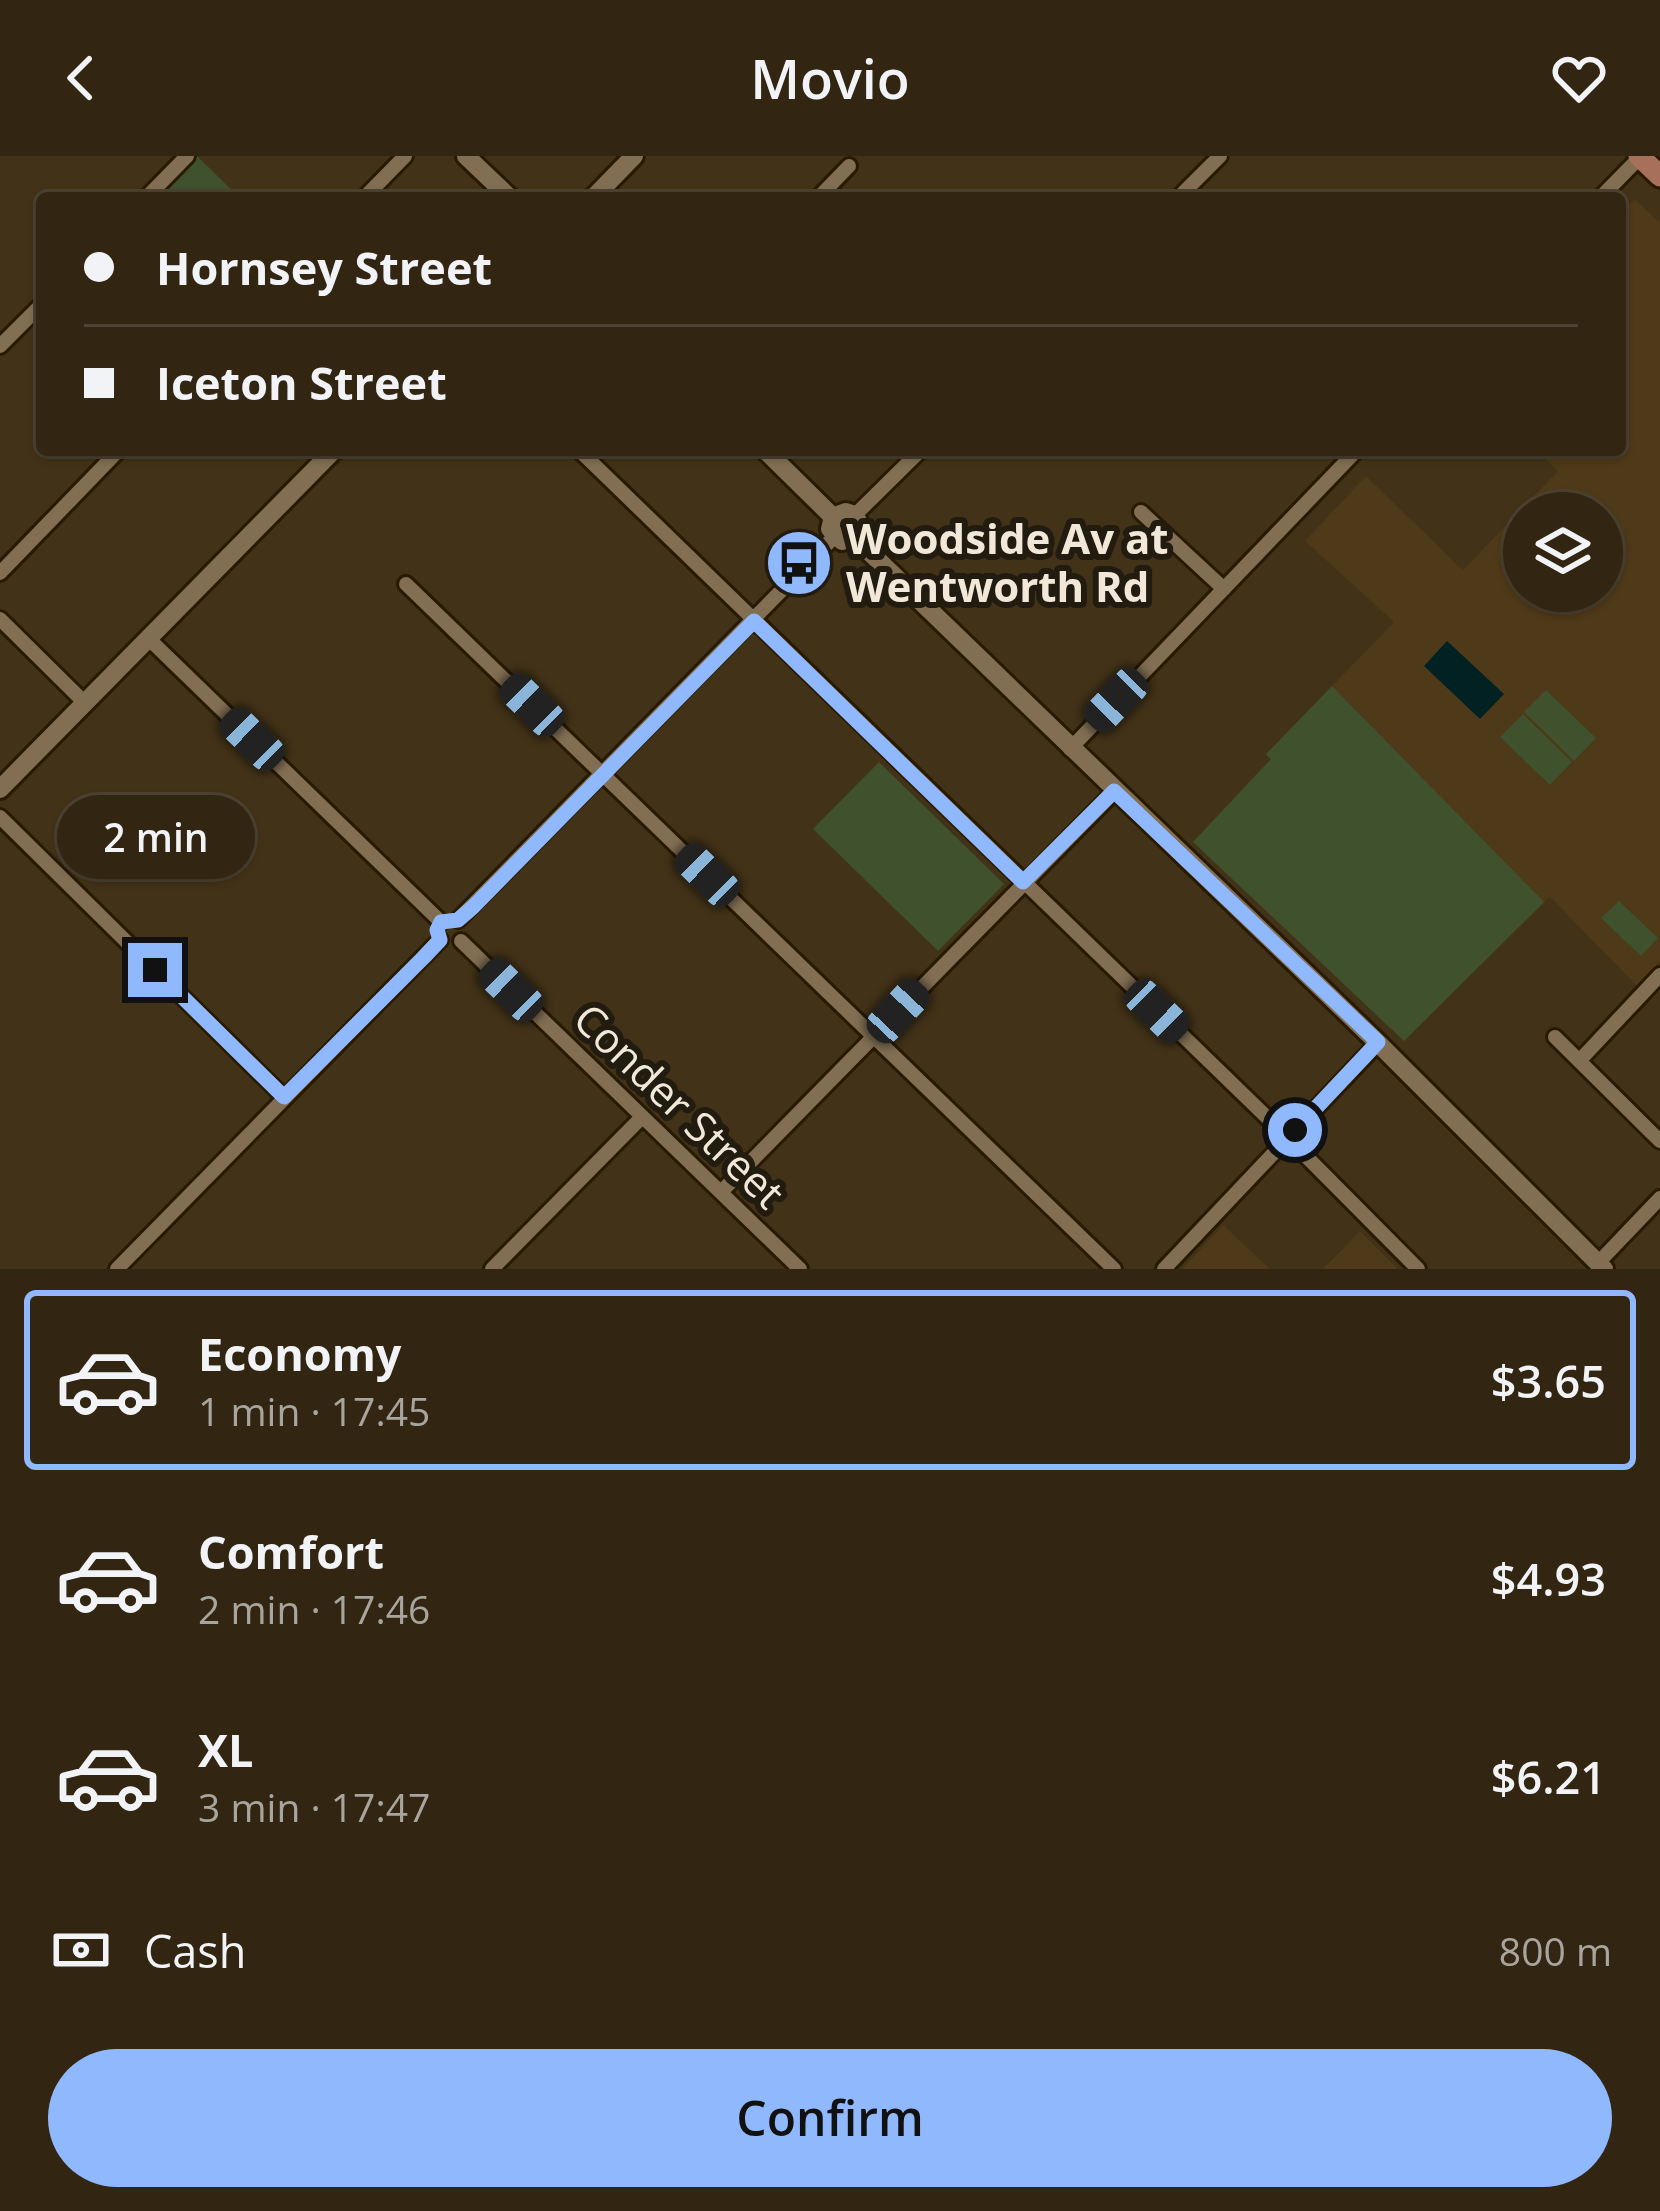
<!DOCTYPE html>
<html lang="en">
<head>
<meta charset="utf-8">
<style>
  :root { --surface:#322612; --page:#3a2e1b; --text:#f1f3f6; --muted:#a8a59f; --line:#4d4332; --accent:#90b8fd }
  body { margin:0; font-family:"Open Sans",sans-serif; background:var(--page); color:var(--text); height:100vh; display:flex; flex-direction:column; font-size:45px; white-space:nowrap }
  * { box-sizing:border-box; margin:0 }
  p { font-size:39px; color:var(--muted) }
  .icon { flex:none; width:66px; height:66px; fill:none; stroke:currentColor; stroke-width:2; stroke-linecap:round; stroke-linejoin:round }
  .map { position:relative; height:1113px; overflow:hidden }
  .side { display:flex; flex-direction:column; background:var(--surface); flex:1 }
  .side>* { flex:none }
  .banner { position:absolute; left:36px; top:36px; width:1590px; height:264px; border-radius:12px; box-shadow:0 3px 9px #0004,0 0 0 3px var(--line); display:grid; align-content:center; height:264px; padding:0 48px; background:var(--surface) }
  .controls { position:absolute; left:1503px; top:336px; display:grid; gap:24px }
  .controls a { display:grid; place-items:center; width:120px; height:120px; border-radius:50%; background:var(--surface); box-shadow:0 3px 9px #0004,0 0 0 3px var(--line); font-size:60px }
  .end { position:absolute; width:54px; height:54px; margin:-27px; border:15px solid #90b8fd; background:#111; box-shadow:0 0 0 6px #111 }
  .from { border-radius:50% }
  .bubble { position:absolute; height:84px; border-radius:42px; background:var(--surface); box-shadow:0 3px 9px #0004,0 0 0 3px var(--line); font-size:39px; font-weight:600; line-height:84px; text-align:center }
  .car { position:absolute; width:36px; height:72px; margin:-36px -18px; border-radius:15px; box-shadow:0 0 9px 3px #0007; background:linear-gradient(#222 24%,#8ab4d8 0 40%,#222 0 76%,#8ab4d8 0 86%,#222 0) }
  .banner b { display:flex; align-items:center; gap:42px; height:114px; font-size:45px }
  .banner b+b { border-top:3px solid var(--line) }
  .banner i { width:30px; height:30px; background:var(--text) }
  ul { padding:21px 0 0; list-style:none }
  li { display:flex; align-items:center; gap:36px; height:180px; margin:0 24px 18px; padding:0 24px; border:6px solid transparent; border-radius:12px }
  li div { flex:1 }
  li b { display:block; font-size:45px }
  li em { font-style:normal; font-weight:600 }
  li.current { border-color:var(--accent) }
  li>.icon { width:108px; height:108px; stroke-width:1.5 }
  .pay { display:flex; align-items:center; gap:30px; height:132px; padding:0 48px; font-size:45px }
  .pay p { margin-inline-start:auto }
  .action { display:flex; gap:24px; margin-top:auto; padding:24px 48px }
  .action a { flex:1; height:138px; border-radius:72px; background:var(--accent); color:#111; font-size:48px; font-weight:600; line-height:138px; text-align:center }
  header { display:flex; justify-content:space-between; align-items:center; height:156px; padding:0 48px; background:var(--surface); font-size:54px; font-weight:600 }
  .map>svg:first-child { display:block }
  .built { fill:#4e3918; fill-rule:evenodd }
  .green { fill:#3f512d }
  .water { fill:#012123 }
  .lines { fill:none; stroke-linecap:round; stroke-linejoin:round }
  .minor-casing { stroke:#281901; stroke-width:20 }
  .tertiary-casing { stroke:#281901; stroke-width:24 }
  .primary-casing { stroke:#281901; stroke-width:27 }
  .minor { stroke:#816e53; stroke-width:14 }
  .tertiary { stroke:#816e53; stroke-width:18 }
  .primary { stroke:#a6705b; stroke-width:21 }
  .route { stroke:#90b8fd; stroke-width:15 }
  .labels { text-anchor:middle; stroke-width:12; stroke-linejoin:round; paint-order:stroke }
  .poi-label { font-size:42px; font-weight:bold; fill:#f2e8d9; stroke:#221b10; text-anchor:start }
  .street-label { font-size:42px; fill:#f2e8d9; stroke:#221b10 }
</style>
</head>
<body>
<header><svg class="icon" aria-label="back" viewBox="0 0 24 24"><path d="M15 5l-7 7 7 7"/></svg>Movio<svg class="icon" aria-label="heart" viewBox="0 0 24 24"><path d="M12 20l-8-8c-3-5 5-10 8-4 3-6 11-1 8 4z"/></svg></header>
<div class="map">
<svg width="1660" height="1113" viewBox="0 0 1660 1113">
  <rect width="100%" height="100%" fill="#423218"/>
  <path class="built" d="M 1635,43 L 1660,67 L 1660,805 L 1637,830 L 1550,741 L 1404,885 L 1193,686 L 1271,603 L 1266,598 L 1394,466 L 1305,385 L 1366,320 L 1463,414 L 1558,315 L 1537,294 L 1620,294 L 1620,59 ZM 1524,357 L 1602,357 L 1602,435 L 1524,435 Z
    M 1223,1069 L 1270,1113 L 1182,1113 Z
    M 1360,1075 L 1398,1113 L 1323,1113 Z"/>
  <path class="green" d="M 187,0 L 197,0 L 240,42 L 146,42 Z
    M 1332,530 L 1544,746 L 1404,885 L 1193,686 L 1271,603 L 1266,598 Z
    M 1546,534 L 1596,582 L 1574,605 L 1524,556 Z
    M 1523,558 L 1572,606 L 1550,629 L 1500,581 Z
    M 879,606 L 1004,728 L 938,795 L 813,673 Z
    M 1619,745 L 1658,782 L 1641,800 L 1601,762 Z"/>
  <path class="water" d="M 1447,485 L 1504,538 L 1480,563 L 1424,510 Z"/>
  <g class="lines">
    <g class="minor-casing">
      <path id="minor" d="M 146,42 L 187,0
        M 364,42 L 405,0
        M 818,42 L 849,10
        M 1178,42 L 1220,0
        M 1600,42 L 1640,1
        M 0,190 L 42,148
        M 579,294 L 1280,974 L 1418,1113
        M 1141,356 L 1224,433
        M 855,359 L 921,294
        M 0,417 L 119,294
        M 406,428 L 1114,1113
        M 0,463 L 85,547
        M 149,483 L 441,766
        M 1070,593 L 1357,294
        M 0,661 L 284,941
        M 458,764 L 834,381
        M 461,785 L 800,1113
        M 1555,881 L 1660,985
        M 1581,903 L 1660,819
        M 721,1036 L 1114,636
        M 1598,1107 L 1660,1042
        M 117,1113 L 440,784
        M 492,1113 L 642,961
        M 1164,1113 L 1378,887"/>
    </g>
    <g class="tertiary-casing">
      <path id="tertiary" d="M 466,0 L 510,42
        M 593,42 L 634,0
        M 765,294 L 833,361
        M 833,361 L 846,356 L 855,359 L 859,368 L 854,381
        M 833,361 L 830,373 L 842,385 L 854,381
        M 854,381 L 1378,887 L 1604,1113
        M 0,633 L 334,294"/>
    </g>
    <g class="primary-casing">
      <path id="primary" d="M 1639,0 L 1660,20"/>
    </g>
    <use href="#minor" class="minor"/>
    <use href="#tertiary" class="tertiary"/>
    <use href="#primary" class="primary"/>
  </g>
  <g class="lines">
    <path class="route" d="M 155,814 L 284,941 L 424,801 L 440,784 L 437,774 L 441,766 L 458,764 L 473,751 L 754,465 L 1023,726 L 1114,635 L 1378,886 L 1295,974"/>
  </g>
  <defs>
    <g id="bus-disc" transform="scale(3.45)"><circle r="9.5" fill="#90b8fd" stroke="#221b10"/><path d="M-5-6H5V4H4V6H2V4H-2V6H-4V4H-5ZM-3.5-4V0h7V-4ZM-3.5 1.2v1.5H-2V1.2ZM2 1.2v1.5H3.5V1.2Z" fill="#111"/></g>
  </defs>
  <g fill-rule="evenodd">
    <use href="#bus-disc" x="799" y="407"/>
  </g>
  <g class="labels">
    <g class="poi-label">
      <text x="846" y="398">Woodside Av at<tspan x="846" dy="48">Wentworth Rd</tspan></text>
    </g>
    <g class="street-label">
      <text transform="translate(679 950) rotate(44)" y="15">Conder Street</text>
    </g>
  </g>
</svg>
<div class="controls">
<a><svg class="icon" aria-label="layers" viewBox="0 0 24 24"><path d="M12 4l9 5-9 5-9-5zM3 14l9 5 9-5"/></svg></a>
</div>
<i class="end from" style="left:1295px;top:974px"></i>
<i class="end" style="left:155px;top:814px"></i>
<div class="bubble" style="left:57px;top:639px;width:198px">2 min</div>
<i class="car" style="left:1116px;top:544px;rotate:224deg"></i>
<i class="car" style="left:532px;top:549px;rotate:314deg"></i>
<i class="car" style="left:252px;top:583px;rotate:314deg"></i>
<i class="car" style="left:707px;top:719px;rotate:314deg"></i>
<i class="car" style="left:511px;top:834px;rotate:314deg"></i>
<i class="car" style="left:898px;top:855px;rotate:43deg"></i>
<i class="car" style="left:1157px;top:855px;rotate:134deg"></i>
<div class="banner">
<b><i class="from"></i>Hornsey Street</b>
<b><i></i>Iceton Street</b>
</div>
</div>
<section class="side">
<ul>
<li class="current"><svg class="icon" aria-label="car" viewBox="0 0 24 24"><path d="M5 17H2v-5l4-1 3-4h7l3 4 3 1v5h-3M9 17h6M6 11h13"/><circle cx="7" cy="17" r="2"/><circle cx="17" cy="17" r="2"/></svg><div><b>Economy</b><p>1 min · 17:45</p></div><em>$3.65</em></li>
<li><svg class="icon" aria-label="car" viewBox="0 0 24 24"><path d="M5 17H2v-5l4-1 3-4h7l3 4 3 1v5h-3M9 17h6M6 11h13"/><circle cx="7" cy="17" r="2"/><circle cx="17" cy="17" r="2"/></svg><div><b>Comfort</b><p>2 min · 17:46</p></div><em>$4.93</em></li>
<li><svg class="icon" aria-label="car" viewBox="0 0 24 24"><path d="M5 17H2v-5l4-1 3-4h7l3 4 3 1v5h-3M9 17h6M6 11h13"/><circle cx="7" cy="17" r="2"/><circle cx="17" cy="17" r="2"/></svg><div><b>XL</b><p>3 min · 17:47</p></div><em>$6.21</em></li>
</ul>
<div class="pay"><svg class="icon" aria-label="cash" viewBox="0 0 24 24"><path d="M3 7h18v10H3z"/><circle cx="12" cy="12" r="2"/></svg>Cash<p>800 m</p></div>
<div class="action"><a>Confirm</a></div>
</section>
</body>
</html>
